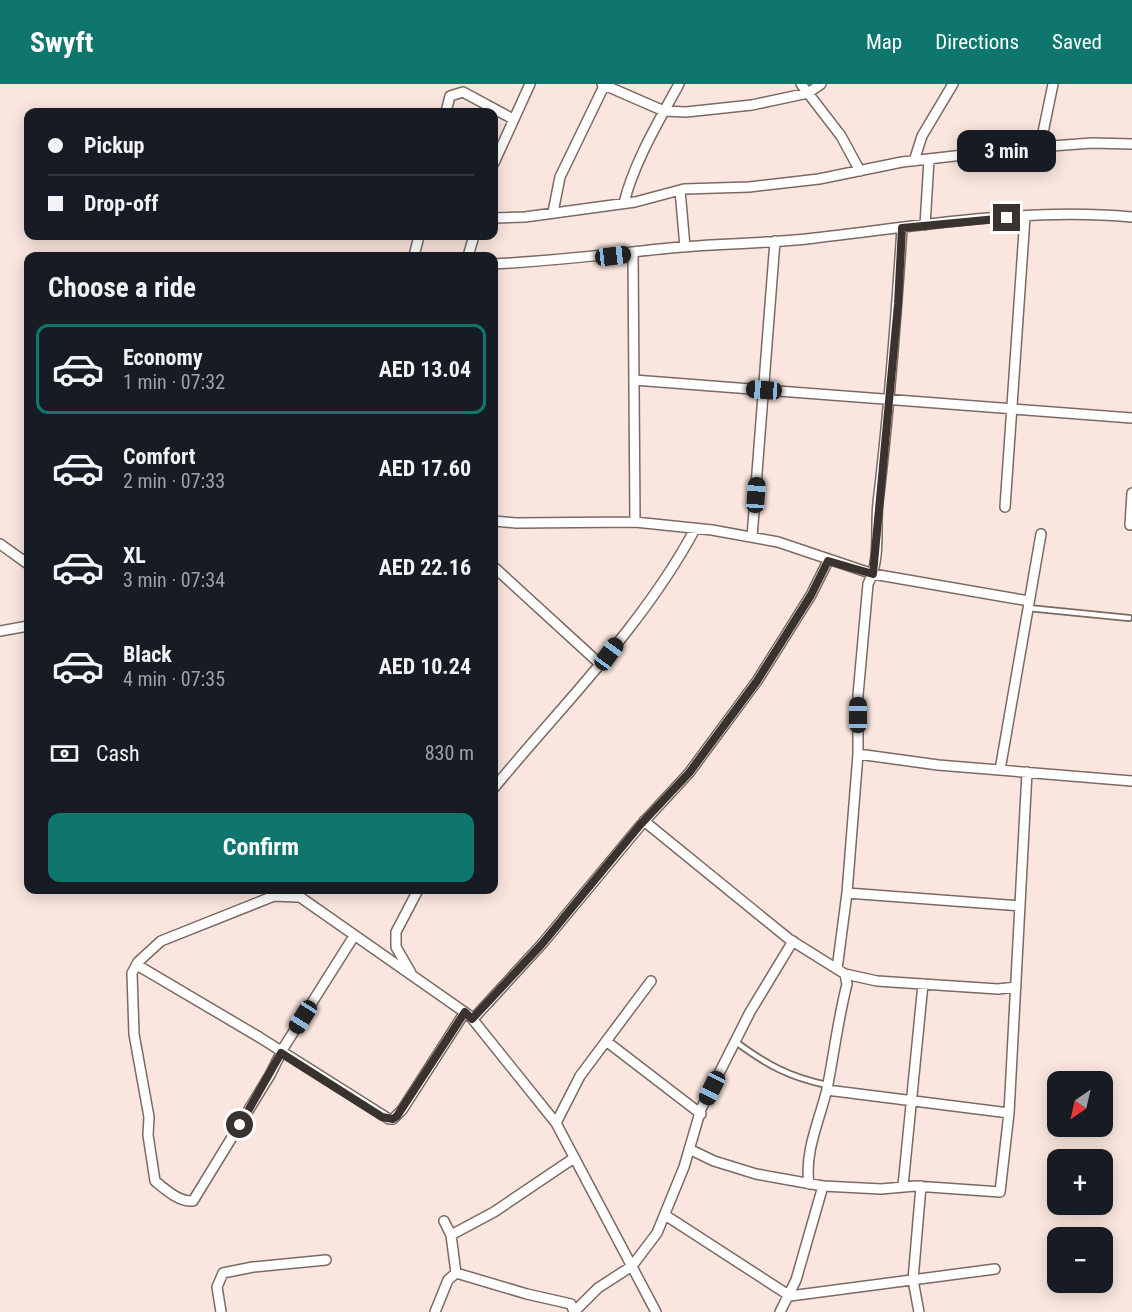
<!DOCTYPE html>
<html lang="en">
<head>
<meta charset="utf-8">
<style>
  :root { --surface:#171b24; --page:#20242c; --text:#f1f3f6; --muted:#9ea1a6; --line:#363941; --accent:#0f766e }
  body { margin:0; font-family:"Roboto Condensed",sans-serif; background:var(--page); color:var(--text); height:100vh; display:flex; flex-direction:column; font-size:22px; white-space:nowrap }
  * { box-sizing:border-box; margin:0 }
  p { font-size:20px; color:var(--muted) }
  .icon { flex:none; width:33px; height:33px; fill:none; stroke:currentColor; stroke-width:2; stroke-linecap:round; stroke-linejoin:round }
  .map { position:relative; flex:1; overflow:hidden }
  .drawer { position:absolute; left:24px; top:168px; width:474px; height:642px; display:flex; flex-direction:column; background:var(--surface); border-radius:12px; box-shadow:0 3px 15px #0003 }
  .drawer>* { flex:none }
  .guide { position:absolute; left:24px; top:24px; width:474px; height:132px; border-radius:12px; box-shadow:0 3px 15px #0003; display:grid; align-content:center; height:132px; padding:0 24px; background:var(--surface) }
  .needle { width:39px; rotate:214deg }
  .controls { position:absolute; left:1047px; top:987px; display:grid; gap:12px }
  .controls a { display:grid; place-items:center; width:66px; height:66px; border-radius:12px; background:var(--surface); box-shadow:0 3px 15px #0003; font-size:30px }
  .end { position:absolute; width:27px; height:27px; margin:-14px; border:8px solid #39322e; background:#fff; box-shadow:0 0 0 3px #fff }
  .from { border-radius:50% }
  .bubble { position:absolute; height:42px; border-radius:12px; background:var(--surface); box-shadow:0 3px 15px #0003; font-size:20px; font-weight:700; line-height:42px; text-align:center }
  .car { position:absolute; width:18px; height:36px; margin:-18px -9px; border-radius:8px; box-shadow:0 0 4px 2px #0007; background:linear-gradient(#222 24%,#8ab4d8 0 40%,#222 0 76%,#8ab4d8 0 86%,#222 0) }
  .guide b { display:flex; align-items:center; gap:21px; height:57px; font-size:22px }
  .guide b+b { border-top:2px solid var(--line) }
  .guide i { width:15px; height:15px; background:var(--text) }
  ul { padding:0; list-style:none }
  li { display:flex; align-items:center; gap:18px; height:90px; margin:0 12px 9px; padding:0 12px; border:3px solid transparent; border-radius:12px }
  li div { flex:1 }
  li b { display:block; font-size:22px }
  li em { font-style:normal; font-weight:700 }
  li.current { border-color:var(--accent) }
  li>.icon { width:54px; height:54px; stroke-width:1.5 }
  h2 { padding:0 24px; font-size:27px; line-height:72px }
  .pay { display:flex; align-items:center; gap:15px; height:66px; padding:0 24px; font-size:22px }
  .pay p { margin-inline-start:auto }
  .button { display:flex; gap:12px; margin-top:auto; padding:12px 24px }
  .button a { flex:1; height:69px; border-radius:12px; background:var(--accent); color:#fff; font-size:24px; font-weight:700; line-height:69px; text-align:center }
  header { display:flex; align-items:center; gap:36px; box-sizing:border-box; height:84px; padding:0 30px; background:var(--accent); color:#fff }
  header strong { font-size:28px }
  nav { display:flex; gap:33px; margin-inline-start:auto; font-size:21px }
  .map>svg:first-child { display:block }
  .lines { fill:none; stroke-linecap:round; stroke-linejoin:round }
  .lane-casing { stroke:#7b6a62; stroke-width:8 }
  .street-casing { stroke:#7b6a62; stroke-width:12 }
  .lane { stroke:#fff; stroke-width:4.5 }
  .street { stroke:#fff; stroke-width:9 }
  .route { stroke:#39322e; stroke-width:8 }
</style>
</head>
<body>
<header>
<strong>Swyft</strong>
<nav><a>Map</a><a>Directions</a><a>Saved</a></nav>
</header>
<div class="map">
<svg width="1132" height="1228" viewBox="0 0 1132 1228">
  <rect width="100%" height="100%" fill="#fae6de"/>
  <g class="lines">
    <g class="lane-casing">
      <path id="lane" d="M 1028,524 L 1129,534
        M 736,958 C 767,981 789,993 827,1001"/>
    </g>
    <g class="street-casing">
      <path id="street" d="M 602,0 L 664,27 L 686,28 L 752,21 L 808,9 L 821,0
        M 801,0 L 841,52 L 860,87
        M 446,28 L 450,12 L 463,8 L 513,35
        M 1040,63 L 1053,0
        M 914,77 L 922,52 L 953,0
        M 494,79 L 530,0
        M 680,106 L 685,163
        M 624,119 C 634,78 659,37 679,0
        M 553,128 L 560,93 L 605,0
        M 494,134 L 525,133 L 635,118 L 684,105 L 749,103 L 819,95 L 902,78 L 1025,64 L 1092,59 L 1132,60
        M 925,141 L 929,76
        M 633,169 L 635,438
        M 414,172 L 419,152
        M 468,172 L 474,152
        M 494,180 C 553,177 611,170 670,164 C 718,159 767,160 815,154 C 919,142 1027,123 1132,133
        M 634,296 L 1132,334
        M 1005,423 L 1025,133
        M 494,437 L 516,439 L 635,438 L 712,446 L 778,458 L 873,490 L 1029,517
        M 1130,441 L 1132,409
        M 752,453 L 775,157
        M 0,460 L 28,480
        M 494,483 L 600,580
        M 0,547 L 28,542
        M 858,670 L 938,681 L 1132,697
        M 1000,686 L 1041,450
        M 494,704 C 563,620 643,542 695,445
        M 644,737 L 789,855 L 845,890 L 847,900 C 838,935 834,970 827,1005 C 820,1035 804,1068 809,1100
        M 290,806 L 470,932 L 556,1039 L 656,1228
        M 847,809 L 1020,822
        M 297,813 L 274,812 L 161,857 L 138,878 L 132,889 L 134,950 L 149,1033 L 148,1051 L 155,1097 C 166,1106 179,1118 193,1117 L 270,991 L 284,963 L 354,852
        M 137,881 L 259,953 L 389,1035 L 393,1035 L 402,1026 L 465,928
        M 837,885 L 847,809 L 858,670 L 858,611 L 868,500 C 881,475 875,447 878,419 C 889,327 896,236 902,144
        M 411,889 L 396,863 L 396,848 L 418,806
        M 845,890 L 877,897 L 998,905 L 1016,903
        M 473,935 L 542,860 L 640,742 L 689,689 L 757,597 L 811,511 L 828,477
        M 606,957 L 701,1030
        M 827,1006 L 1009,1029
        M 556,1039 L 580,992 L 651,897
        M 689,1065 L 714,1077 L 756,1090 L 823,1102 L 881,1105 L 915,1102 L 1000,1108 L 1009,1029 L 1027,688
        M 903,1102 L 923,900
        M 665,1131 L 790,1212 L 995,1185
        M 444,1137 L 451,1151 L 456,1189
        M 451,1151 L 494,1128 L 574,1074
        M 221,1228 L 217,1203 L 223,1189 L 253,1183 L 326,1176
        M 435,1228 L 448,1196 L 456,1189 L 527,1210 L 571,1220 L 574,1228
        M 574,1228 L 598,1204 L 632,1182 L 657,1149 L 684,1083 L 701,1025 L 750,928 L 793,857
        M 780,1228 L 796,1196 L 823,1102
        M 919,1228 L 913,1196 L 921,1102"/>
    </g>
    <use href="#lane" class="lane"/>
    <use href="#street" class="street"/>
  </g>
  <g class="lines">
    <path class="route" d="M 240,1041 L 281,969 L 382,1033 L 393,1035 L 397,1032 L 465,928 L 472,935 L 542,860 L 640,741 L 689,689 L 757,597 L 811,511 L 828,477 L 873,490 L 898,220 L 902,144 L 1007,134"/>
  </g>
</svg>
<div class="controls">
<a><svg class="needle" viewBox="-14 -14 28 28"><path d="M0-13l5 13h-10z" fill="#e53935"/><path d="M0 13l5-13h-10z" fill="#9ea1a6"/></svg></a>
<a>+</a>
<a>−</a>
</div>
<i class="end from" style="left:240px;top:1041px"></i>
<i class="end" style="left:1007px;top:134px"></i>
<div class="bubble" style="left:957px;top:46px;width:99px">3 min</div>
<i class="car" style="left:613px;top:172px;rotate:83deg"></i>
<i class="car" style="left:764px;top:306px;rotate:274deg"></i>
<i class="car" style="left:756px;top:411px;rotate:4deg"></i>
<i class="car" style="left:609px;top:570px;rotate:36deg"></i>
<i class="car" style="left:858px;top:631px;rotate:0deg"></i>
<i class="car" style="left:303px;top:933px;rotate:212deg"></i>
<i class="car" style="left:712px;top:1004px;rotate:206deg"></i>
<div class="guide">
<b><i class="from"></i>Pickup</b>
<b><i></i>Drop-off</b>
</div>
<section class="drawer">
<h2>Choose a ride</h2>
<ul>
<li class="current"><svg class="icon" aria-label="car" viewBox="0 0 24 24"><path d="M5 17H2v-5l4-1 3-4h7l3 4 3 1v5h-3M9 17h6M6 11h13"/><circle cx="7" cy="17" r="2"/><circle cx="17" cy="17" r="2"/></svg><div><b>Economy</b><p>1 min · 07:32</p></div><em>AED 13.04</em></li>
<li><svg class="icon" aria-label="car" viewBox="0 0 24 24"><path d="M5 17H2v-5l4-1 3-4h7l3 4 3 1v5h-3M9 17h6M6 11h13"/><circle cx="7" cy="17" r="2"/><circle cx="17" cy="17" r="2"/></svg><div><b>Comfort</b><p>2 min · 07:33</p></div><em>AED 17.60</em></li>
<li><svg class="icon" aria-label="car" viewBox="0 0 24 24"><path d="M5 17H2v-5l4-1 3-4h7l3 4 3 1v5h-3M9 17h6M6 11h13"/><circle cx="7" cy="17" r="2"/><circle cx="17" cy="17" r="2"/></svg><div><b>XL</b><p>3 min · 07:34</p></div><em>AED 22.16</em></li>
<li><svg class="icon" aria-label="car" viewBox="0 0 24 24"><path d="M5 17H2v-5l4-1 3-4h7l3 4 3 1v5h-3M9 17h6M6 11h13"/><circle cx="7" cy="17" r="2"/><circle cx="17" cy="17" r="2"/></svg><div><b>Black</b><p>4 min · 07:35</p></div><em>AED 10.24</em></li>
</ul>
<div class="pay"><svg class="icon" aria-label="cash" viewBox="0 0 24 24"><path d="M3 7h18v10H3z"/><circle cx="12" cy="12" r="2"/></svg>Cash<p>830 m</p></div>
<div class="button"><a>Confirm</a></div>
</section>
</div>
</body>
</html>
